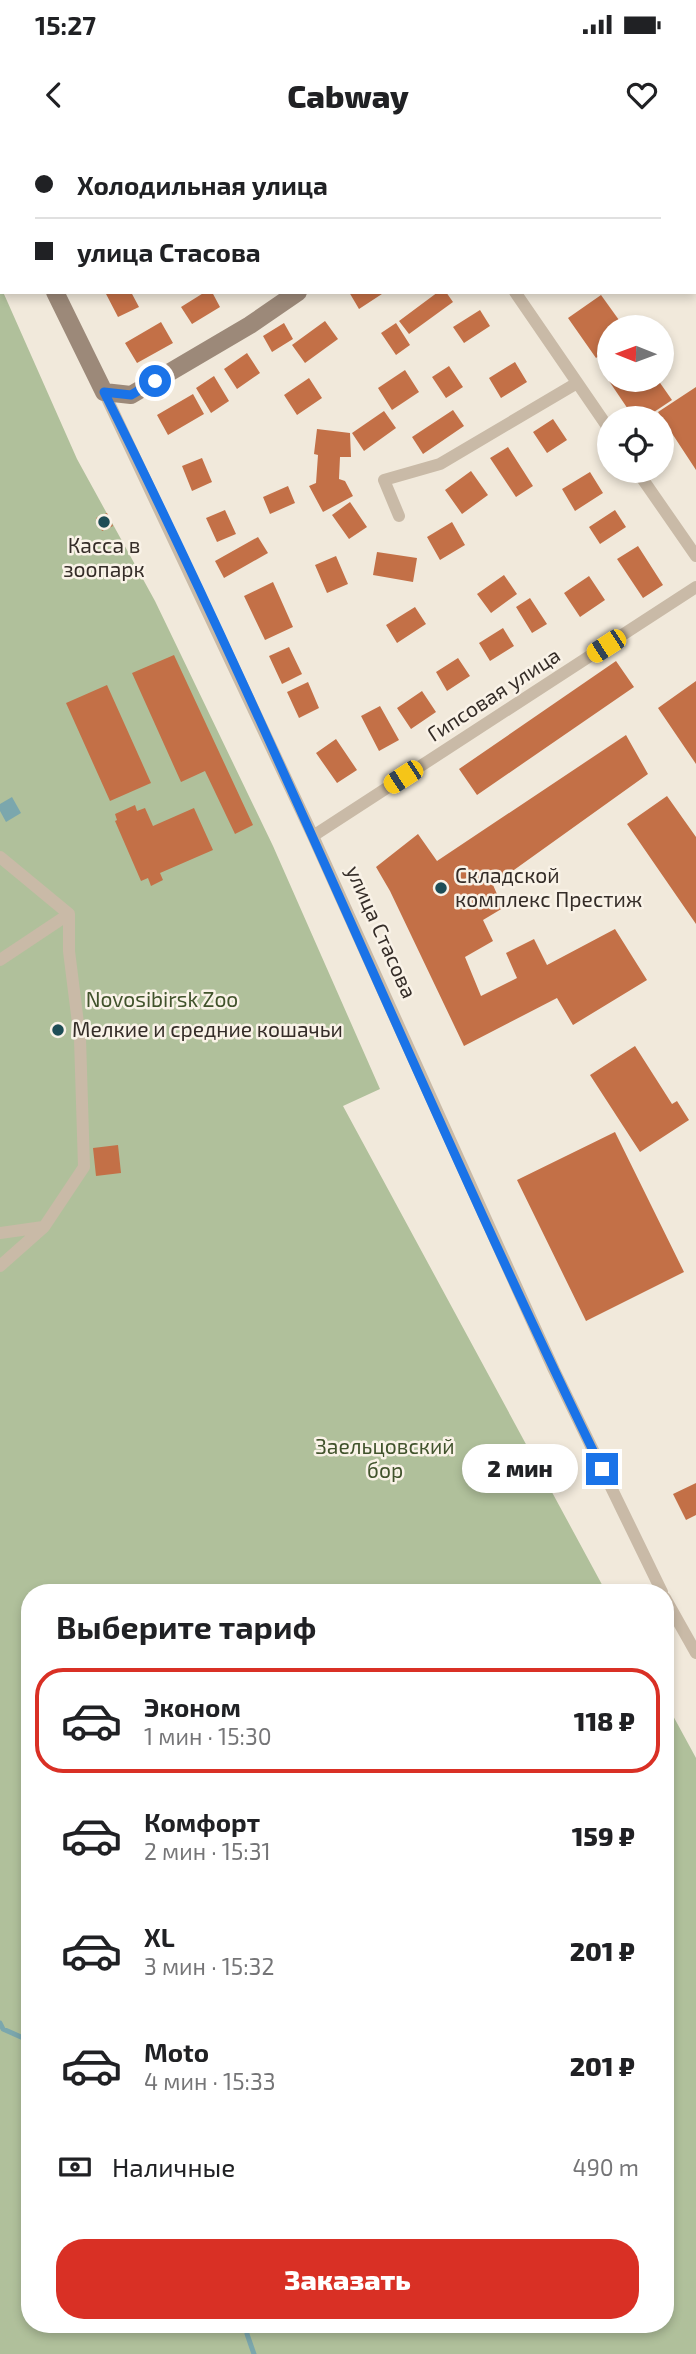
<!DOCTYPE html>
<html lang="ru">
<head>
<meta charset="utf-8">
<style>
  :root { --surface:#fff; --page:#f6f6f6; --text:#202124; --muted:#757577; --line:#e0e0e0; --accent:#d93025 }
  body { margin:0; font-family:"Exo 2",sans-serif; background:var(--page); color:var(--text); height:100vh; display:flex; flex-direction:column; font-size:26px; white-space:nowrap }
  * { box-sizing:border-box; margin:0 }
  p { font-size:23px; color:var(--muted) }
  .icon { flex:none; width:38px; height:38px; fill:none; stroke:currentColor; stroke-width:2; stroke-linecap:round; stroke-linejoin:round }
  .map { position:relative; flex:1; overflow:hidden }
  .sheet { position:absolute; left:21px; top:1444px; width:653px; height:749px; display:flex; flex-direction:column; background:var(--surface); border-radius:28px; box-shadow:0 4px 10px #0003 }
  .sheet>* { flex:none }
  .banner { position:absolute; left:0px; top:0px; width:696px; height:154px; box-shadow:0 4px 10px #0003; display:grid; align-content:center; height:154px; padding:0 35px; background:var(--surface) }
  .needle { width:46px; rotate:271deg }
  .controls { position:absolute; left:597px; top:175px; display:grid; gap:14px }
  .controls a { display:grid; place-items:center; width:77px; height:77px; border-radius:50%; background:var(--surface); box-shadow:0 4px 10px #0003; font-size:35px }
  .end { position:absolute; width:32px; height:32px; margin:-16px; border:9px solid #1a73e8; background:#fff; box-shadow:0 0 0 4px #fff }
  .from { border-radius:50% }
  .bubble { position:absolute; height:49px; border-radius:24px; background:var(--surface); box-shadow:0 4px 10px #0003; font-size:23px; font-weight:800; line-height:49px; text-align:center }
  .car { position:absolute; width:21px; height:42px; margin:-21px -10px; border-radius:9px; box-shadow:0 0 5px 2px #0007; background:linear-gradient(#f5c518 24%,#345 0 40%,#f5c518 0 76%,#345 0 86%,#f5c518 0) }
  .banner b { display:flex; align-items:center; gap:24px; height:66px; font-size:26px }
  .banner b+b { border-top:2px solid var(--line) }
  .banner i { width:18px; height:18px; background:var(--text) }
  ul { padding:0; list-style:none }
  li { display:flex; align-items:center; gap:21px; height:105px; margin:0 14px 10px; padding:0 21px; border:4px solid transparent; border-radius:28px }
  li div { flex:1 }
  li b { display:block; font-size:26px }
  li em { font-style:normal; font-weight:800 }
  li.on { border-color:var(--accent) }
  li>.icon { width:63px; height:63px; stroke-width:1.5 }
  h2 { padding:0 35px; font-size:32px; line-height:84px }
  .pay { display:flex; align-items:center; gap:18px; height:77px; padding:0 35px; font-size:26px }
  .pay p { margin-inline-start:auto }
  .action { display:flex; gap:14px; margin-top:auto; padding:14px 35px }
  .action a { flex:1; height:80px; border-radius:28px; background:var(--accent); color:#fff; font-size:28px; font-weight:800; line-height:80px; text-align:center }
  .status { display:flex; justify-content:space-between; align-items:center; height:49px; padding:0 35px; background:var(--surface); direction:ltr }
  .status svg { height:19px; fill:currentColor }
  header { display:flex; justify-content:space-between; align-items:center; height:91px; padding:0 35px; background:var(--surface); font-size:32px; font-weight:800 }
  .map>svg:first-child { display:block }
  .green { fill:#b0c09b }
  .water { fill:#7ba7ad }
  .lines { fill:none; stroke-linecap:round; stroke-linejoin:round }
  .stream { stroke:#7ba7ad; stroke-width:5 }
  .building { fill:#c37047 }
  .street { stroke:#c9baa7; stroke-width:12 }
  .secondary { stroke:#9c8979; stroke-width:18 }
  .route { stroke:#1a73e8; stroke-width:9 }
  .poi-dot { fill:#1e4d56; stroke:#f9f2e7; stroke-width:2.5 }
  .labels { text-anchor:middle; stroke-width:5; stroke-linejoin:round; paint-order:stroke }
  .poi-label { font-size:21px; fill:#352d28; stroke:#f9f2e7; text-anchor:start }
  .street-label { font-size:21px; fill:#352d28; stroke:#f9f2e7 }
  .park-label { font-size:21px; fill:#41532c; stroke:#f9f2e7 }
</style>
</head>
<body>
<div class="status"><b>15:27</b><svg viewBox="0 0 49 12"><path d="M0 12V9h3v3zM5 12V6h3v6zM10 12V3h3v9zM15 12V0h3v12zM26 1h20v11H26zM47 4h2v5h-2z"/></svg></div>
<header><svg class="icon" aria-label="back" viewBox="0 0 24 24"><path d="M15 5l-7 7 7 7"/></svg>Cabway<svg class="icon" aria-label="heart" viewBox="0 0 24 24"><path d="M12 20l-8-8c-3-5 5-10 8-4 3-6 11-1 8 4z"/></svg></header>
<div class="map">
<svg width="696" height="2214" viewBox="0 0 696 2214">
  <rect width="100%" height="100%" fill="#f1e9db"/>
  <path class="green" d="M 0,145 L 77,319 L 155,461 L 273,706 L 380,949 L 343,966 L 606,1452 L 30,1452 L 30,2184 L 665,2184 L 665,1561 L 696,1618 L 696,2214 L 0,2214 Z"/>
  <path class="water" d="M 12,657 L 21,673 L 6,682 L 0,671 L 0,664 Z"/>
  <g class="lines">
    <path class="stream" d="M 0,1883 L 3,1889 L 30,1901
      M 247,2184 L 247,2194 L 254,2214"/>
  </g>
  <path class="building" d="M 105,152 L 131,152 L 139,167 L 118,177 Z
    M 205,152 L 212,152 L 220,167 L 192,184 L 181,167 Z
    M 349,152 L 385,152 L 359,169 Z
    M 438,152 L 446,152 L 453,162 L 409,194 L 399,181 Z
    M 601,155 L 624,187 L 609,187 L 609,208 L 596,218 L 568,178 Z
    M 480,170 L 490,186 L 464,203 L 453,187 Z
    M 325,181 L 338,199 L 305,223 L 292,205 Z
    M 161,182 L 173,203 L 137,223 L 125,203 Z
    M 284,183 L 293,199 L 272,212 L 263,196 Z
    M 396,183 L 410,205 L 396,215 L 381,193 Z
    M 247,213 L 260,233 L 237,249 L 224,229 Z
    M 515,222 L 527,242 L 501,258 L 489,238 Z
    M 449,226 L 463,247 L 446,258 L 432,237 Z
    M 405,230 L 419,252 L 392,270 L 378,248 Z
    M 214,236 L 229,261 L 211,273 L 196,248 Z
    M 309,238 L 322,258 L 297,275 L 284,255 Z
    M 611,240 L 658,240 L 672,260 L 645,278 L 634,278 L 609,241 Z
    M 696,247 L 696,330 L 658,272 Z
    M 193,254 L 204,274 L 168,295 L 157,275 Z
    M 453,270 L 464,286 L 423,314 L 412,297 Z
    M 384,271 L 396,288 L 364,311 L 352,293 Z
    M 553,279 L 567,300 L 547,313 L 533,292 Z
    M 317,289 L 350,293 L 351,317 L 340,317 L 339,339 L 345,341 L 353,356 L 323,372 L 309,346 L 316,343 L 318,315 L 314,314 Z
    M 508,307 L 533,346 L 516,357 L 490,318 Z
    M 202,318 L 212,342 L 192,351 L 182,326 Z
    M 471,331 L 488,355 L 462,374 L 445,350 Z
    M 590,332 L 603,353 L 575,371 L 562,349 Z
    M 288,346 L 295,363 L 270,374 L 263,357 Z
    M 350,362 L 367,387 L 349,399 L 332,375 Z
    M 225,370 L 236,394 L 217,402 L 206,378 Z
    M 615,370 L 626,387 L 600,404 L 589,387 Z
    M 107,373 L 113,386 L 102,391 L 96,378 Z
    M 452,382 L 465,405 L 440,420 L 427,397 Z
    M 258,397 L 268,413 L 224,438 L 215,421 Z
    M 638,406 L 663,445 L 643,458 L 617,419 Z
    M 377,412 L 417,418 L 413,442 L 373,435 Z
    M 336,416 L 348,444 L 327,453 L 315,425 Z
    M 504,435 L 517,454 L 491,473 L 477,454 Z
    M 589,436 L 605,460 L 580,477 L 564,453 Z
    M 273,442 L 293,487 L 265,500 L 244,456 Z
    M 530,458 L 547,484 L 532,493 L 516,467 Z
    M 415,467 L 426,484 L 397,503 L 386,485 Z
    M 503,488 L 514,506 L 490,521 L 479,503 Z
    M 289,507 L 302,534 L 282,544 L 269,516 Z
    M 174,515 L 253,685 L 235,694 L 205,631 L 181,642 L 132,533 Z
    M 458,518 L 470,536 L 447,551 L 436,532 Z
    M 616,521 L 634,547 L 477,655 L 459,629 Z
    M 696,541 L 696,624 L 658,568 Z
    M 308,542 L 319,568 L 299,578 L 287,552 Z
    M 107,545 L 151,643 L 110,661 L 66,563 Z
    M 422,551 L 436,572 L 411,589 L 397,568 Z
    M 380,566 L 399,600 L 379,611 L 361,576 Z
    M 626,595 L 648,634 L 493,745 L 503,768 L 483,780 L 493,801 L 465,817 L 481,856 L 517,838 L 506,813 L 534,799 L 547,825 L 615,789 L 647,840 L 573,885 L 557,858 L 464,906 L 390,751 L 376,727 L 418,694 L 437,721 Z
    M 336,599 L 357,630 L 337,643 L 316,613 Z
    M 667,656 L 696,697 L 696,784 L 627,684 Z
    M 135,665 L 137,671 L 145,668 L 153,686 L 194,668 L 213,710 L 160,733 L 163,740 L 151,746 L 148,738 L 141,741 L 115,681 L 117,680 L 115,674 Z
    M 635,906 L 672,964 L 677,961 L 689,980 L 640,1012 L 590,935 Z
    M 615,992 L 684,1132 L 586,1181 L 517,1040 Z
    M 118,1005 L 121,1033 L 96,1036 L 93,1008 Z
    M 696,1343 L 696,1375 L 686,1380 L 673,1354 Z"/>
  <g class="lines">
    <path class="street" d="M 409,0 L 410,2
      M 518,2 L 520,0
      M 515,152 L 609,289
      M 104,252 L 313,696 L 554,1230 L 662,1452
      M 637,331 L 696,416
      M 399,376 L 384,340 L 440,324 L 577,243
      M 313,696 L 696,447
      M 0,717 L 69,774
      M 0,820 L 69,774
      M 0,1093 L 43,1087
      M 0,1126 L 44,1087 L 84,1027 L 80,899 L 69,811 L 69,774
      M 665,1458 L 696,1513"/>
    <path class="secondary" d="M 0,38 L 2,42
      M 55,152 L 104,252 L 131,255 L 250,185 L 298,152"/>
  </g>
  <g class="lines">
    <path class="route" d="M 155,241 L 131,255 L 104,252 C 281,606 428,973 602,1329"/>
  </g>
  <g class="poi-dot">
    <circle cx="104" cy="382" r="7"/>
    <circle cx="441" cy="748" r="7"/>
    <circle cx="58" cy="890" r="7"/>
  </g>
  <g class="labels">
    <g class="poi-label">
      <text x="104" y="413" text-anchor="middle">Касса в<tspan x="104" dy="24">зоопарк</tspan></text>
      <text x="455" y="743">Складской<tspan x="455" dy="24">комплекс Престиж</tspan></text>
      <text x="72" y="897">Мелкие и средние кошачьи</text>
    </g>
    <g class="street-label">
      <text transform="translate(494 555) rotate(-33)" y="7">Гипсовая улица</text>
      <text transform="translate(381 792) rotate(66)" y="7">улица Стасова</text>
    </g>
    <g class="park-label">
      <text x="162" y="867">Novosibirsk Zoo</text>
      <text x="385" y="1314">Заельцовский<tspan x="385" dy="24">бор</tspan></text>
    </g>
  </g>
</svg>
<div class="controls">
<a><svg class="needle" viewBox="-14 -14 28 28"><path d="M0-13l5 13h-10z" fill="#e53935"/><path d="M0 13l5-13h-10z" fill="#757577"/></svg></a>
<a><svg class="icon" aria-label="locate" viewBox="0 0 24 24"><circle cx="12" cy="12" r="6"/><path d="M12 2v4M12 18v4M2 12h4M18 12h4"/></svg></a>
</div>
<i class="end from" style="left:155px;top:241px"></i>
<i class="end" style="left:602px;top:1329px"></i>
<div class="bubble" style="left:462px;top:1304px;width:116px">2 мин</div>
<i class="car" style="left:606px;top:506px;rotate:237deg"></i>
<i class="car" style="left:403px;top:637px;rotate:237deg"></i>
<div class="banner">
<b><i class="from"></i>Холодильная улица</b>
<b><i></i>улица Стасова</b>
</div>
<section class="sheet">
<h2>Выберите тариф</h2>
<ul>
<li class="on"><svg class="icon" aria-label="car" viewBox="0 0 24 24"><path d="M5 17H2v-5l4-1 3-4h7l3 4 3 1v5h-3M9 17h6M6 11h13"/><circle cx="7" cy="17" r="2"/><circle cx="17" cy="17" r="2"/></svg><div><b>Эконом</b><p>1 мин · 15:30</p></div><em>118 ₽</em></li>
<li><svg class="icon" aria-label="car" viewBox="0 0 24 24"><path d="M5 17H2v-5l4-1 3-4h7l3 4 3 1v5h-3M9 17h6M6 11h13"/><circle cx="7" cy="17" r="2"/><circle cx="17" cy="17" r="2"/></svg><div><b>Комфорт</b><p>2 мин · 15:31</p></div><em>159 ₽</em></li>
<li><svg class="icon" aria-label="car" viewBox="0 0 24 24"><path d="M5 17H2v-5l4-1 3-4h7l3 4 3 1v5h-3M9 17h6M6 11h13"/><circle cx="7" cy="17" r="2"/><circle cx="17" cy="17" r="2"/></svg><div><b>XL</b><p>3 мин · 15:32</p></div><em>201 ₽</em></li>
<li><svg class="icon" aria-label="car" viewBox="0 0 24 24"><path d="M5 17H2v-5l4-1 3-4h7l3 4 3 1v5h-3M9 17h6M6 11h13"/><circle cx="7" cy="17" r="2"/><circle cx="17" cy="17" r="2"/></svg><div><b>Moto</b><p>4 мин · 15:33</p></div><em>201 ₽</em></li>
</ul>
<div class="pay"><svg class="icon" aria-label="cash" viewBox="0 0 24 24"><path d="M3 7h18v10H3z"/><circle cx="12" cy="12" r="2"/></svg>Наличные<p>490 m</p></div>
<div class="action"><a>Заказать</a></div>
</section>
</div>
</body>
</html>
